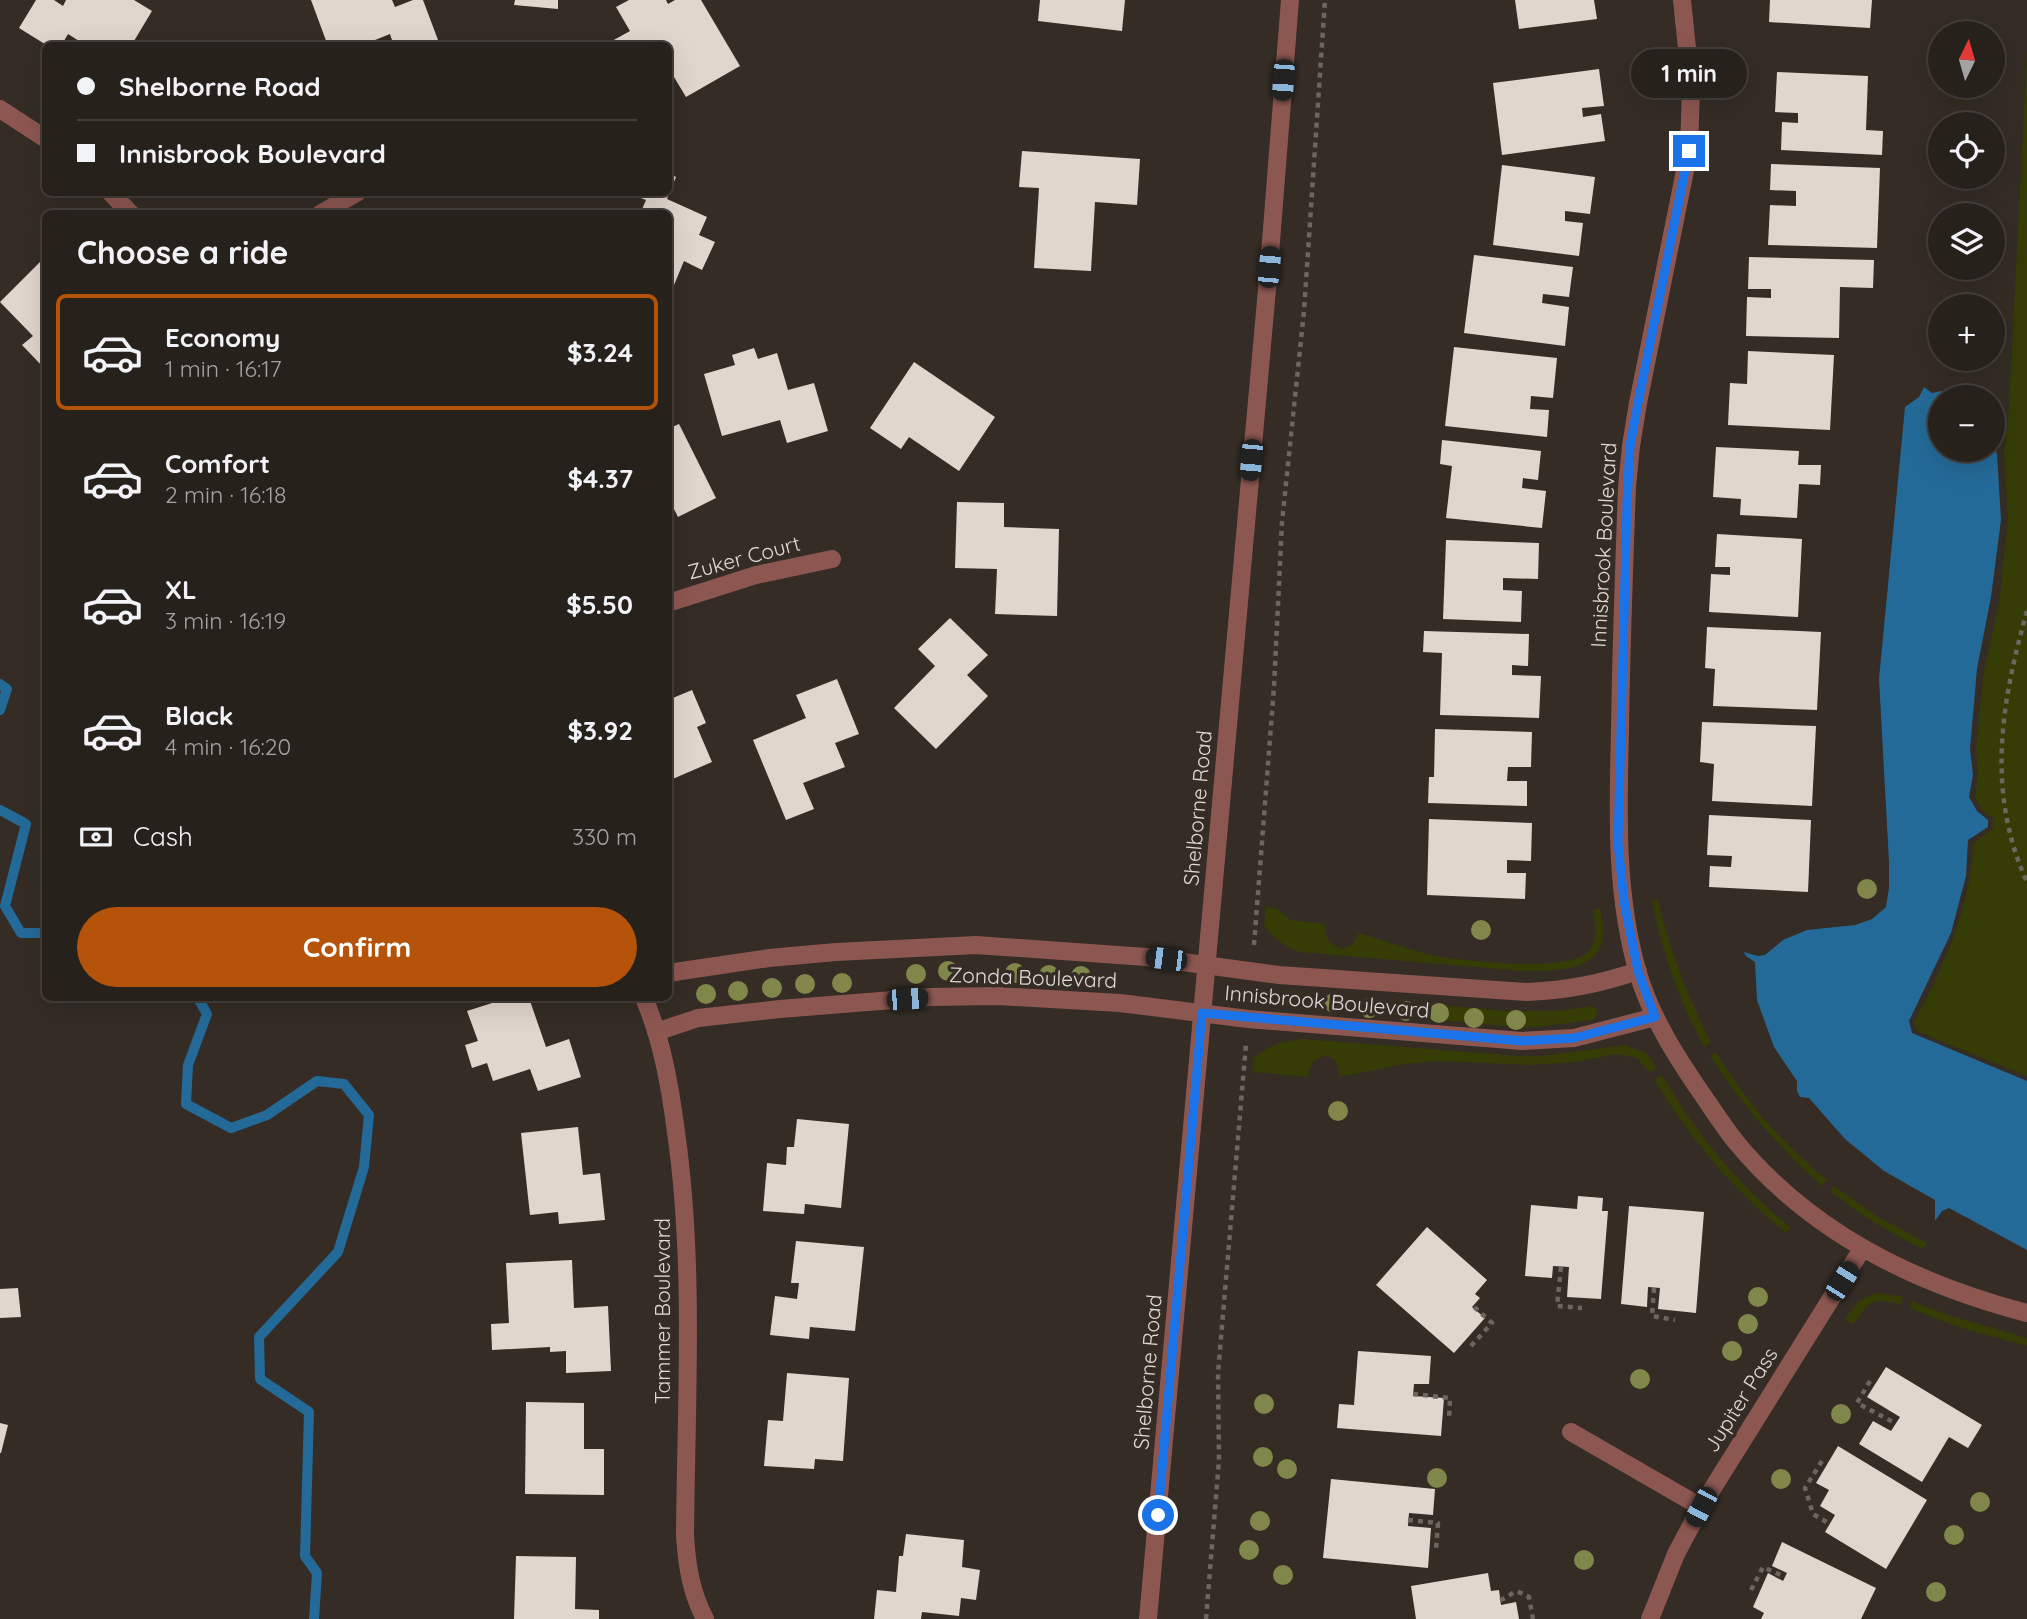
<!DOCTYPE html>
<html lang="en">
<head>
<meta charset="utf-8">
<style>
  :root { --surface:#27211c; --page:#2f2925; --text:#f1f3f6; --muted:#a4a3a3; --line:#433e3b; --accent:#b45309 }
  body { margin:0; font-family:Quicksand,sans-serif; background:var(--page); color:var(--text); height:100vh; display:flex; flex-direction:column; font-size:26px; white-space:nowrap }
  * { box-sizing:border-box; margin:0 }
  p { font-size:23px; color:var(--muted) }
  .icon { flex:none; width:38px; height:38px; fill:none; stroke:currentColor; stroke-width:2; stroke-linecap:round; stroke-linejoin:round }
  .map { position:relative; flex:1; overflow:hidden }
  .panel { position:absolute; left:42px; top:210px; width:630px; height:791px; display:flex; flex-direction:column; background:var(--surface); border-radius:10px; box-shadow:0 7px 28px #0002,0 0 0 2px var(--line) }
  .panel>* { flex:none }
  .hud { position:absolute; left:42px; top:42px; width:630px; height:154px; border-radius:10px; box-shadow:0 7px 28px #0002,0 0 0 2px var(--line); display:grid; align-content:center; height:154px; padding:0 35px; background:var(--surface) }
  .needle { width:46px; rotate:5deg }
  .controls { position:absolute; left:1928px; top:21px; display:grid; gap:14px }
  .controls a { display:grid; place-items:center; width:77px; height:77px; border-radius:50%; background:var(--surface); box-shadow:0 7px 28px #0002,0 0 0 2px var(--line); font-size:35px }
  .end { position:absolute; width:32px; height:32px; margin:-16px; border:9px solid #1a73e8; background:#fff; box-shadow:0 0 0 4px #fff }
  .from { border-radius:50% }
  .bubble { position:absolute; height:49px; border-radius:24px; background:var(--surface); box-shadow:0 7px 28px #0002,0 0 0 2px var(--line); font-size:23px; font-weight:700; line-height:49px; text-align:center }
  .car { position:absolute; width:21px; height:42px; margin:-21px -10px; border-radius:9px; box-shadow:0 0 5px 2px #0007; background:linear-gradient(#222 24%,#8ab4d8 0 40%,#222 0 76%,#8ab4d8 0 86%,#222 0) }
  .hud b { display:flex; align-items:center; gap:24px; height:66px; font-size:26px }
  .hud b+b { border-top:2px solid var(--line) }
  .hud i { width:18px; height:18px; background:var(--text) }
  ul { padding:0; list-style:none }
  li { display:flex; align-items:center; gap:21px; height:116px; margin:0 14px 10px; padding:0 21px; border:4px solid transparent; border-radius:10px }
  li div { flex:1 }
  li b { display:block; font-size:26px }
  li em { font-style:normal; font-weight:700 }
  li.active { border-color:var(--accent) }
  li>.icon { width:63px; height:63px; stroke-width:1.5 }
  h2 { padding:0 35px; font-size:32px; line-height:84px }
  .pay { display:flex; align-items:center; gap:18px; height:77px; padding:0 35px; font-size:26px }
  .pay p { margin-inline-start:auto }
  .action { display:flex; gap:14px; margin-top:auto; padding:14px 35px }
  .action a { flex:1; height:80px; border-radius:42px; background:var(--accent); color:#fff; font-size:28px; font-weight:700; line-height:80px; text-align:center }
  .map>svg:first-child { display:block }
  .green { fill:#363c06 }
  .water { fill:#246a98 }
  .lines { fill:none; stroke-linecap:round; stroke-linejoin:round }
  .stream { stroke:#246a98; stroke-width:10 }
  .building { fill:#e1d6cd }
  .path { stroke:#6d6660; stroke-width:4.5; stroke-dasharray:5 5; stroke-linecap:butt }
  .minor { stroke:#8d5751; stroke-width:18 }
  .tertiary { stroke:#8d5751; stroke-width:18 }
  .tree { fill:#81864a }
  .route { stroke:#1a73e8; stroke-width:9 }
  .labels { text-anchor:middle; stroke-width:7; stroke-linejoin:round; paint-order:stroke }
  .street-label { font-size:21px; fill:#e0dad6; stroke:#342c25 }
</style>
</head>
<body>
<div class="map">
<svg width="2027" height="1619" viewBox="0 0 2027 1619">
  <rect width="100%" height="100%" fill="#342c25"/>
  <path class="green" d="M 2027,49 L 2027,1076 L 1917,1031 L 1914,1022 C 1946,964 1969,909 1974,843 L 1993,829 L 1993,818 L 1982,810 L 1975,797 L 1978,776 L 1976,747 L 1984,671 L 2000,598 L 2008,518 L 2004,452 L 2009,409 Z
    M 1658,899 C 1669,950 1688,996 1711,1043 L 1704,1047 C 1679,1000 1662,953 1652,900 Z
    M 1266,906 L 1277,909 L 1291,920 L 1325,924 C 1324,937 1329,945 1342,949 L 1352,945 L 1359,933 C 1384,940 1411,951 1436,956 C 1465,961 1570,973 1589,951 C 1599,939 1595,924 1593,910 L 1600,908 C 1616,971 1568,971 1522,971 L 1300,952 C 1284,946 1274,939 1264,926 Z
    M 1277,991 L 1508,1011 L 1560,1011 L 1590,1006 L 1594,1007 L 1598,1013 L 1593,1020 L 1537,1027 L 1517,1027 L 1278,1006 L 1268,999 L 1269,994 Z
    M 1303,1039 L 1519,1056 L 1541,1056 L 1625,1045 L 1646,1053 L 1657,1068 L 1649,1072 L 1637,1058 L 1617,1054 L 1575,1062 L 1530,1065 L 1437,1061 L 1405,1064 L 1339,1077 C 1343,1053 1312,1046 1308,1077 L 1253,1072 L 1254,1058 C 1269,1045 1283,1041 1303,1039 Z
    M 1716,1052 C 1745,1101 1783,1144 1827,1180 L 1822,1186 C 1777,1146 1743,1106 1710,1056 Z
    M 1662,1075 C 1696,1133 1738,1185 1790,1227 L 1786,1233 C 1735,1191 1695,1144 1659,1088 L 1655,1079 Z
    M 1834,1186 L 1878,1217 L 1927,1243 L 1923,1249 C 1890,1233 1860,1215 1830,1191 Z
    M 1880,1293 L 1903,1297 L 1901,1305 C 1875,1296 1867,1302 1854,1324 L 1845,1320 C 1854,1305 1862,1295 1880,1293 Z
    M 1912,1301 L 1945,1314 L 2027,1338 L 2027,1346 L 1955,1326 L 1910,1308 Z"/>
  <path class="water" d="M 1924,387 L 1932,393 L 1942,391 L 1958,397 L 1941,397 L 1941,450 L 1993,450 L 1993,445 L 1997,454 L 2001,520 L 1991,597 L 1977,669 L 1970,749 L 1973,775 L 1969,797 L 1977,811 L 1988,820 L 1988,827 L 1968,840 L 1966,876 L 1951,933 L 1909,1021 L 1912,1033 L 2027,1081 L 2027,1250 L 1949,1208 L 1942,1211 L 1935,1221 L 1935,1200 L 1884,1171 L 1845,1139 L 1809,1098 L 1800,1097 L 1797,1091 L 1797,1081 L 1774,1047 L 1757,1000 L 1755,962 L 1746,956 L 1744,952 L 1758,956 L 1765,955 L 1783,940 L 1807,930 L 1855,925 L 1872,919 L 1886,907 L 1889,888 L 1889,862 L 1879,679 L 1905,407 L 1919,397 Z"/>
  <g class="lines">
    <path class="stream" d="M 0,684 L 7,689 L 0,710
      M 0,810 L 26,824 L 5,906 L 21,933 L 46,933
      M 198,998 L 207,1014 L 188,1065 L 186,1104 L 231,1128 L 267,1115 L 317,1081 L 344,1084 L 369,1115 L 364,1167 L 338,1252 L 259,1337 L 260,1379 L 309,1412 L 305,1556 L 317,1573 L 314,1619"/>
  </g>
  <path class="building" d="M 36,0 L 54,0 L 63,6 L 66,0 L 134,0 L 152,11 L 131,46 L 87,46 L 68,34 L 61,46 L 48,46 L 19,28 Z
    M 311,0 L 392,0 L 395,7 L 413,0 L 423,0 L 438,40 L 423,46 L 394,46 L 390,34 L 360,46 L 328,46 Z
    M 515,0 L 558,0 L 558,9 L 514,5 Z
    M 629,0 L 666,0 L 668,4 L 675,0 L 701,0 L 740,66 L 686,97 L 668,67 L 668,46 L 615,46 L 612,41 L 630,31 L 616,7 Z
    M 1040,0 L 1125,0 L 1122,31 L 1038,21 Z
    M 1515,0 L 1594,0 L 1597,19 L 1519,29 Z
    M 1770,0 L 1872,0 L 1870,28 L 1769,22 Z
    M 1599,69 L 1604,106 L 1582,108 L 1583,117 L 1601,114 L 1605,141 L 1502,155 L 1493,83 Z
    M 1777,72 L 1868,76 L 1866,130 L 1883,131 L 1882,155 L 1781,150 L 1782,122 L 1798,123 L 1798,113 L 1775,112 Z
    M 1022,151 L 1140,159 L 1137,205 L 1095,202 L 1091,271 L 1034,268 L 1039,188 L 1019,187 Z
    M 1771,164 L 1880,168 L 1877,248 L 1768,245 L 1770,205 L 1796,206 L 1796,191 L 1770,190 Z
    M 1502,165 L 1595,177 L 1590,214 L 1565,211 L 1565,221 L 1583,223 L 1579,256 L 1493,245 Z
    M 668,173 L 676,177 L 667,199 L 707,217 L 699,235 L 715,242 L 702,270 L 684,261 L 674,285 L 668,283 L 668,214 L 640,214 L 646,200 L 628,193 L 668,192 Z
    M 1474,255 L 1573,267 L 1569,297 L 1543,294 L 1542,303 L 1569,307 L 1565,346 L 1464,333 Z
    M 46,256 L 46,370 L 22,345 L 33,336 L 0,302 Z
    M 1749,257 L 1874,260 L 1873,288 L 1840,287 L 1839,338 L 1746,336 L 1747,297 L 1771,298 L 1771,289 L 1748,289 Z
    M 1454,347 L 1557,358 L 1553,398 L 1531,396 L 1530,409 L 1549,410 L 1547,437 L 1445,426 Z
    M 754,348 L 758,359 L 777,353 L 788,390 L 814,383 L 828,431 L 787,443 L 780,420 L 722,436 L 704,374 L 735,365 L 732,355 Z
    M 1748,351 L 1834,355 L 1830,430 L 1728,425 L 1730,383 L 1747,384 Z
    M 914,362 L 995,417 L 959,471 L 909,437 L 901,449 L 870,428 Z
    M 679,424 L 716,498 L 678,517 L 670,501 L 668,501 L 668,429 Z
    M 1442,440 L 1541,451 L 1538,480 L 1523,478 L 1522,488 L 1546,491 L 1542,528 L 1446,518 L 1452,466 L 1440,464 Z
    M 1716,447 L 1799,451 L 1798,465 L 1821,465 L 1820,485 L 1799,484 L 1797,518 L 1740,515 L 1741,499 L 1713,497 Z
    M 957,502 L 1004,503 L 1004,527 L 1059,529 L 1057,616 L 995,614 L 997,569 L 955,568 Z
    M 1717,534 L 1802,539 L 1798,617 L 1709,612 L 1711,574 L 1730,575 L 1730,567 L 1715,567 Z
    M 1446,540 L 1539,543 L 1538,579 L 1503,578 L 1503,590 L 1522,591 L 1521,622 L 1443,619 Z
    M 950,618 L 988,655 L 967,675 L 988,696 L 936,749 L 894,708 L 935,666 L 918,649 Z
    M 1707,627 L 1821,632 L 1817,710 L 1713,706 L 1715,669 L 1705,668 Z
    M 1424,631 L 1529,634 L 1528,666 L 1512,665 L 1512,675 L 1541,676 L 1539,718 L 1440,715 L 1442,653 L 1423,652 Z
    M 837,679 L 859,734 L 835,743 L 845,767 L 803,783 L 814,809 L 786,820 L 753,740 L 806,718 L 796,695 Z
    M 692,690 L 706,723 L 697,727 L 712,762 L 668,781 L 668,700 Z
    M 1702,722 L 1816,726 L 1812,806 L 1712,801 L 1714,764 L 1700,762 Z
    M 1435,729 L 1532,732 L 1531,767 L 1508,767 L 1507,781 L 1527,781 L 1527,806 L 1428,803 L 1429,777 L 1434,777 Z
    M 1709,815 L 1811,820 L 1808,892 L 1709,887 L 1710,866 L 1731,867 L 1732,856 L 1707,855 Z
    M 1429,819 L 1532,823 L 1531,861 L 1507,860 L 1507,873 L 1526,873 L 1525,899 L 1427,895 Z
    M 508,998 L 529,998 L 546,1047 L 569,1039 L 581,1077 L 538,1091 L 530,1069 L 493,1081 L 487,1063 L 472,1068 L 465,1045 L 478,1041 L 467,1011 Z
    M 797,1119 L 849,1124 L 841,1208 L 805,1204 L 804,1214 L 763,1211 L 767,1163 L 786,1165 L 787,1147 L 794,1147 Z
    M 578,1127 L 583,1175 L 600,1173 L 605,1220 L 559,1224 L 558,1212 L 530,1215 L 521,1133 Z
    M 1578,1196 L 1603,1198 L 1602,1211 L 1608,1211 L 1601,1299 L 1567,1297 L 1569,1267 L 1553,1266 L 1552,1278 L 1525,1276 L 1531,1205 L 1577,1209 Z
    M 1629,1206 L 1704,1212 L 1696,1313 L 1658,1309 L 1660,1288 L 1648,1287 L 1647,1307 L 1621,1304 Z
    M 1427,1227 L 1487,1280 L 1475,1294 L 1480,1298 L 1472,1307 L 1485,1318 L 1454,1353 L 1376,1285 Z
    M 796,1241 L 864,1247 L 855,1331 L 810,1327 L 809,1339 L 770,1335 L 775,1296 L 797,1299 L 799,1283 L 791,1283 Z
    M 572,1260 L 574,1308 L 608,1306 L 611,1371 L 566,1373 L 566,1351 L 550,1352 L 550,1347 L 492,1350 L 491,1324 L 509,1323 L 506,1263 Z
    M 18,1288 L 21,1317 L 0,1318 L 0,1289 Z
    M 1358,1351 L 1431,1356 L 1429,1384 L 1414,1384 L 1413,1396 L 1444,1398 L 1441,1436 L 1337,1428 L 1339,1404 L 1354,1405 Z
    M 1886,1367 L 1982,1425 L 1968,1448 L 1949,1437 L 1922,1482 L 1859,1444 L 1873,1421 L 1891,1431 L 1900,1417 L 1867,1397 Z
    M 787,1373 L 849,1378 L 843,1461 L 815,1459 L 814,1469 L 764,1466 L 768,1420 L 783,1421 Z
    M 526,1402 L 584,1403 L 584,1449 L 604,1449 L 604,1495 L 525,1494 Z
    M 0,1423 L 8,1425 L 1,1453 L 0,1453 Z
    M 1838,1446 L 1927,1500 L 1886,1569 L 1825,1532 L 1835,1515 L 1820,1506 L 1829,1490 L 1816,1483 Z
    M 1331,1479 L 1435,1489 L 1433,1515 L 1409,1513 L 1408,1526 L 1431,1528 L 1428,1568 L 1323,1558 Z
    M 906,1534 L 964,1540 L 962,1567 L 980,1570 L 976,1600 L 961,1598 L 959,1616 L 922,1612 L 921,1619 L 874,1619 L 877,1590 L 896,1592 L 899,1556 L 903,1556 Z
    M 1782,1542 L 1876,1588 L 1861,1619 L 1761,1619 L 1764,1613 L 1753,1607 L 1768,1573 L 1783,1581 L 1787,1573 L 1772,1566 Z
    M 516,1556 L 576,1557 L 575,1609 L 599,1610 L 599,1619 L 514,1619 Z
    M 1488,1573 L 1491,1591 L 1499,1590 L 1501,1605 L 1516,1602 L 1519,1619 L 1416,1619 L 1411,1586 Z"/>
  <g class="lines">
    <path class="path" d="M 2027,611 C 2001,703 1986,792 2027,882
      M 1254,945 L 1274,687 L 1282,522 L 1304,311 L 1325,0
      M 1561,1267 L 1557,1306 L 1582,1308
      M 1654,1288 L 1652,1316 L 1675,1320
      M 1471,1346 L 1492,1323 L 1473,1306
      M 1870,1381 L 1857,1403 L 1895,1423
      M 1413,1394 L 1450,1398 L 1449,1420
      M 1822,1461 L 1805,1488 L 1813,1514 L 1830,1524
      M 1408,1520 L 1438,1523 L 1436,1549
      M 1751,1590 L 1763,1567 L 1785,1577
      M 1500,1600 C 1517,1595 1509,1586 1529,1597 L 1533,1619
      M 1206,1619 L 1219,1460 L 1218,1373 L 1246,1044"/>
    <path class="minor" d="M 1682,0 L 1691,87 L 1689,151 L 1638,403 L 1631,446 L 1627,487 C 1624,569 1621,650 1620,731 C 1618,812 1615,894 1638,973 C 1651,1017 1676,1056 1702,1094 C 1713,1110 1724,1127 1736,1142 C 1810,1232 1915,1284 2027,1313
      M 0,109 L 46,139
      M 110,192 L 131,214
      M 320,214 L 358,192
      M 668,603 L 756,575 L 832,559
      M 668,973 L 769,958 L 836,952 L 976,945 L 1146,957 L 1279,975 L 1527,992 C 1568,990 1599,984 1638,971
      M 644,998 C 662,1040 670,1086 676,1132 C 695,1266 686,1401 685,1536 C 687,1566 691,1592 705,1619
      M 656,1032 L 698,1018 L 780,1009 L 930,997 L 998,996 L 1120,1003 L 1248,1019 L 1522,1041 L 1574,1038 L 1655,1017
      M 1571,1432 L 1701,1507
      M 1650,1619 L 1676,1554 L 1701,1507 L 1862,1249"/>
    <path class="tertiary" d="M 1148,1619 L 1269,267 L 1290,0"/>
  </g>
  <g class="tree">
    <circle cx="1867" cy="889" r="10"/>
    <circle cx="1481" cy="930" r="10"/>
    <circle cx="948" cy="971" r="10"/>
    <circle cx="1015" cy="973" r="10"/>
    <circle cx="916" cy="974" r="10"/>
    <circle cx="1049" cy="975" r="10"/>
    <circle cx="1081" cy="976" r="10"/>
    <circle cx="842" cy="983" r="10"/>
    <circle cx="805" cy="984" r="10"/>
    <circle cx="772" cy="988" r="10"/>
    <circle cx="738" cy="991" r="10"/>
    <circle cx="706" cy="994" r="10"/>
    <circle cx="1334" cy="1003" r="10"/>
    <circle cx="1369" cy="1008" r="10"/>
    <circle cx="1406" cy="1011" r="10"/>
    <circle cx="1439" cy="1013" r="10"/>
    <circle cx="1474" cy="1018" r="10"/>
    <circle cx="1516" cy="1020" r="10"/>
    <circle cx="1338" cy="1111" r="10"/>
    <circle cx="1758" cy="1297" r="10"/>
    <circle cx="1748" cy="1324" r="10"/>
    <circle cx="1732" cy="1351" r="10"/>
    <circle cx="1640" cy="1379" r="10"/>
    <circle cx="1264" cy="1404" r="10"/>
    <circle cx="1841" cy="1414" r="10"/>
    <circle cx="1263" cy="1457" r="10"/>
    <circle cx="1287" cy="1469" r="10"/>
    <circle cx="1437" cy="1478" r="10"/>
    <circle cx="1781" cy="1479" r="10"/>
    <circle cx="1980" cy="1502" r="10"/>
    <circle cx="1260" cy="1521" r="10"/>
    <circle cx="1954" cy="1535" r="10"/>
    <circle cx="1249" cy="1550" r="10"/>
    <circle cx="1584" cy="1560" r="10"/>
    <circle cx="1283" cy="1575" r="10"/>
    <circle cx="1936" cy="1592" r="10"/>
  </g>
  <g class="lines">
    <path class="route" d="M 1158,1515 L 1202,1013 L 1522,1041 L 1574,1038 L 1655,1017 L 1638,971 L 1624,901 L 1618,843 L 1627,503 L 1630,446 L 1638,403 L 1689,151"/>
  </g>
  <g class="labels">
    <g class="street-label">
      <text transform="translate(1604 545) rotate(-87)" y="7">Innisbrook Boulevard</text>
      <text transform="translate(744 558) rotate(-15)" y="7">Zuker Court</text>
      <text transform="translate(1198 808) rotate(-85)" y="7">Shelborne Road</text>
      <text transform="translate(1033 978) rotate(2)" y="7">Zonda Boulevard</text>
      <text transform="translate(1327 1002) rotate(5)" y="7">Innisbrook Boulevard</text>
      <text transform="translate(663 1311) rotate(-90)" y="7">Tammer Boulevard</text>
      <text transform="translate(1148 1372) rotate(-85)" y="7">Shelborne Road</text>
      <text transform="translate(1741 1400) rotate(-58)" y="7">Jupiter Pass</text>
    </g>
  </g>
</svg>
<div class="controls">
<a><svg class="needle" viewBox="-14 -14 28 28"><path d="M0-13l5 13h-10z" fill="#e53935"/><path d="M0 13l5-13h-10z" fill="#a4a3a3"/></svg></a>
<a><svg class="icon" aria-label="locate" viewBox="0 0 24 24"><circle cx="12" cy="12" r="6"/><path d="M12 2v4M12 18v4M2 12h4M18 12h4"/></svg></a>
<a><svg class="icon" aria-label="layers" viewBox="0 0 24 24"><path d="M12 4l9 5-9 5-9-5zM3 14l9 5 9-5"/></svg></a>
<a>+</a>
<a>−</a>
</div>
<i class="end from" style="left:1158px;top:1515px"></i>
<i class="end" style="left:1689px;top:151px"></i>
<div class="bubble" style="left:1631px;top:49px;width:116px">1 min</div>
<i class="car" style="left:1283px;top:80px;rotate:184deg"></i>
<i class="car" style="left:1269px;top:267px;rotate:5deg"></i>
<i class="car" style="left:1251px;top:460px;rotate:185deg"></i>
<i class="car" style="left:1166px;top:959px;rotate:277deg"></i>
<i class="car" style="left:907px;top:999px;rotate:86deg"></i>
<i class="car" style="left:1842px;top:1281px;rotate:32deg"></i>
<i class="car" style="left:1701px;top:1507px;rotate:208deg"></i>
<div class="hud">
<b><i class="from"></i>Shelborne Road</b>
<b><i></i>Innisbrook Boulevard</b>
</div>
<section class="panel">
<h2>Choose a ride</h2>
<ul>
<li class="active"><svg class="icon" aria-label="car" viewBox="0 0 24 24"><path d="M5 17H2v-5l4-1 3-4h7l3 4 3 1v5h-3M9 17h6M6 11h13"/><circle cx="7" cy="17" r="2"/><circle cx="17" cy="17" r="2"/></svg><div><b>Economy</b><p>1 min · 16:17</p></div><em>$3.24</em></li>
<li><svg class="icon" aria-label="car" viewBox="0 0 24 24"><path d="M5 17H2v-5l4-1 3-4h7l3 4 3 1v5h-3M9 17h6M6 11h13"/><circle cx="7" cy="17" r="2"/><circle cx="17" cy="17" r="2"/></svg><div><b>Comfort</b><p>2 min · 16:18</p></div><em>$4.37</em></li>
<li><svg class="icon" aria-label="car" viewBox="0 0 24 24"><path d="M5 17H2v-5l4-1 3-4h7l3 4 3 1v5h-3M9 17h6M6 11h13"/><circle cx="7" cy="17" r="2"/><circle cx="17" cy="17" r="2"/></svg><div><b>XL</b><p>3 min · 16:19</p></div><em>$5.50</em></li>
<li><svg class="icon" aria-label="car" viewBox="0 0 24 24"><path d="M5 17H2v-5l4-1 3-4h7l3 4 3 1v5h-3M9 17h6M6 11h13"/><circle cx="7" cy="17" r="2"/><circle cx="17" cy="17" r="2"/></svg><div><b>Black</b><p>4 min · 16:20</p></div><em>$3.92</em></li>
</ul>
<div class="pay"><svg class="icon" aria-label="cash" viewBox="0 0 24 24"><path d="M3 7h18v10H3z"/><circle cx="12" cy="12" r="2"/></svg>Cash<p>330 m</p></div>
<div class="action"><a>Confirm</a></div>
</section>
</div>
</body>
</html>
